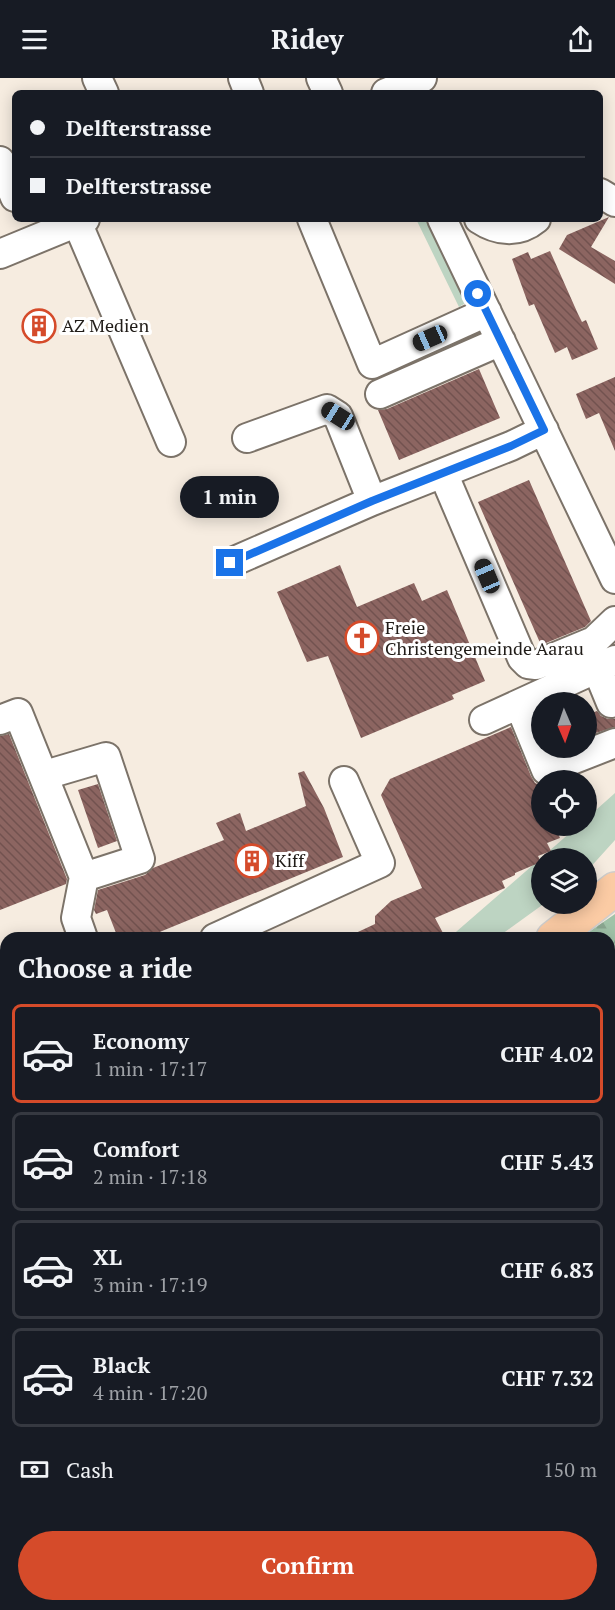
<!DOCTYPE html>
<html lang="en">
<head>
<meta charset="utf-8">
<style>
  :root { --surface:#171b24; --page:#242831; --text:#f1f3f6; --muted:#9ea1a6; --line:#363941; --accent:#d54b2a }
  body { margin:0; font-family:"PT Serif",serif; background:var(--page); color:var(--text); height:100vh; display:flex; flex-direction:column; font-size:22px; white-space:nowrap }
  * { box-sizing:border-box; margin:0 }
  p { font-size:20px; color:var(--muted) }
  .icon { flex:none; width:33px; height:33px; fill:none; stroke:currentColor; stroke-width:2; stroke-linecap:round; stroke-linejoin:round }
  .map { position:relative; flex:1; overflow:hidden }
  .drawer { position:absolute; left:0px; top:854px; width:615px; height:680px; display:flex; flex-direction:column; background:var(--surface); border-radius:18px 18px 0 0; box-shadow:0 3px 15px #0003 }
  .drawer>* { flex:none }
  .guide { position:absolute; left:12px; top:12px; width:591px; height:132px; border-radius:9px; box-shadow:0 3px 15px #0003; display:grid; align-content:center; height:132px; padding:0 18px; background:var(--surface) }
  .needle { width:39px; rotate:178deg }
  .fabs { position:absolute; left:531px; top:614px; display:grid; gap:12px }
  .fabs a { display:grid; place-items:center; width:66px; height:66px; border-radius:50%; background:var(--surface); box-shadow:0 3px 15px #0003; font-size:30px }
  .end { position:absolute; width:27px; height:27px; margin:-14px; border:8px solid #1a73e8; background:#fff; box-shadow:0 0 0 3px #fff }
  .from { border-radius:50% }
  .bubble { position:absolute; height:42px; border-radius:21px; background:var(--surface); box-shadow:0 3px 15px #0003; font-size:20px; font-weight:700; line-height:42px; text-align:center }
  .car { position:absolute; width:18px; height:36px; margin:-18px -9px; border-radius:8px; box-shadow:0 0 4px 2px #0007; background:linear-gradient(#222 24%,#8ab4d8 0 40%,#222 0 76%,#8ab4d8 0 86%,#222 0) }
  .guide b { display:flex; align-items:center; gap:21px; height:57px; font-size:22px }
  .guide b+b { border-top:2px solid var(--line) }
  .guide i { width:15px; height:15px; background:var(--text) }
  ul { padding:0; list-style:none }
  li { display:flex; align-items:center; gap:18px; height:99px; margin:0 12px 9px; padding:0 6px; border:3px solid var(--line); border-radius:9px }
  li div { flex:1 }
  li b { display:block; font-size:22px }
  li em { font-style:normal; font-weight:700 }
  li.selected { border-color:var(--accent) }
  li>.icon { width:54px; height:54px; stroke-width:1.5 }
  h2 { padding:0 18px; font-size:27px; line-height:72px }
  .pay { display:flex; align-items:center; gap:15px; height:66px; padding:0 18px; font-size:22px }
  .pay p { margin-inline-start:auto }
  .action { display:flex; gap:12px; margin-top:auto; padding:12px 18px }
  .action a { flex:1; height:69px; border-radius:36px; background:var(--accent); color:#fff; font-size:24px; font-weight:700; line-height:69px; text-align:center }
  header { display:flex; justify-content:space-between; align-items:center; height:78px; padding:0 18px; background:var(--surface); font-size:27px; font-weight:700 }
  .map>svg:first-child { display:block }
  .green { fill:#bdd4c2 }
  .forest { fill:url(#forest-firs) }
  .building { fill:url(#building-back-hatch) }
  .lines { fill:none; stroke-linecap:round; stroke-linejoin:round }
  .minor-tunnel { stroke:#cbc2b8; stroke-width:28; stroke-dasharray:28 14; stroke-linecap:butt }
  .minor-casing { stroke:#7c7369; stroke-width:32 }
  .major-casing { stroke:#cecdcc; stroke-width:36 }
  .minor { stroke:#fff; stroke-width:28 }
  .major { stroke:#fbcba4; stroke-width:33 }
  .route { stroke:#1a73e8; stroke-width:8 }
  .labels { text-anchor:middle; stroke-width:6; stroke-linejoin:round; paint-order:stroke }
  .poi-label { font-size:18px; fill:#201c18; stroke:#fff; text-anchor:start }
</style>
</head>
<body>
<header><svg class="icon" aria-label="menu" viewBox="0 0 24 24"><path d="M4 6h16M4 12h16M4 18h16"/></svg>Ridey<svg class="icon" aria-label="share" viewBox="0 0 24 24"><path d="M12 15V3M7 8l5-5 5 5M5 13v7h14v-7"/></svg></header>
<div class="map">
<svg width="615" height="1532" viewBox="0 0 615 1532">
  <defs>
    <pattern id="forest-firs" width="22" height="20" patternUnits="userSpaceOnUse" patternTransform="scale(1.5)"><rect width="22" height="20" fill="#a0c2a8"/><path d="M5 1l3.5 6h-7zM16 11l3.5 6h-7z" fill="#8aa690"/></pattern>
    <pattern id="building-back-hatch" width="6" height="6" patternUnits="userSpaceOnUse" patternTransform="scale(1.5)"><rect width="6" height="6" fill="#8c6561"/><path d="M-1 5l2 2M0 0l6 6M5-1l2 2" fill="none" stroke="#72524f"/></pattern>
  </defs>
  <rect width="100%" height="100%" fill="#f6ece0"/>
  <path class="green" d="M 416,141 L 431,141 L 466,221 L 464,226 L 459,229 Z
    M 615,715 L 615,762 L 587,793 L 586,780 L 542,780 L 542,825 L 545,825 L 498,859 L 449,860 L 579,747 L 586,747 L 587,740 Z
    M 609,918 L 615,918 L 615,1150 L 609,1174 Z
    M 512,1527 L 595,1527 L 596,1532 L 516,1532 Z"/>
  <path class="forest" d="M 615,836 L 615,918 L 609,918 L 609,860 L 580,860 Z"/>
  <path class="building" d="M 609,139 L 591,169 L 615,183 L 615,206 L 559,171 L 567,157 Z
    M 550,173 L 578,236 L 582,244 L 586,242 L 598,271 L 572,282 L 567,269 L 555,275 L 534,226 L 529,228 L 512,181 L 528,174 L 531,181 Z
    M 479,291 L 500,340 L 399,382 L 378,332 L 387,331 Z
    M 615,299 L 615,373 L 599,335 L 586,341 L 576,316 Z
    M 529,402 L 591,543 L 585,549 L 541,567 L 478,424 Z
    M 340,487 L 357,529 L 414,505 L 422,523 L 447,512 L 485,603 L 452,617 L 454,621 L 361,660 L 328,578 L 307,584 L 277,514 Z
    M 597,633 L 601,638 L 608,641 L 615,641 L 615,649 L 586,658 L 586,637 Z
    M 511,649 L 531,698 L 535,705 L 542,708 L 542,747 L 554,747 L 560,760 L 547,765 L 551,773 L 538,778 L 541,784 L 515,795 L 515,797 L 502,803 L 505,810 L 435,840 L 443,855 L 432,860 L 345,860 L 375,846 L 375,838 L 391,823 L 422,810 L 381,717 L 390,701 Z
    M 9,656 L 67,801 L 66,806 L 0,832 L 0,658 Z
    M 304,693 L 324,730 L 343,779 L 145,860 L 118,860 L 107,832 L 96,836 L 94,832 L 98,812 L 145,797 L 153,790 L 224,762 L 216,745 L 240,735 L 246,753 L 306,728 L 298,695 Z
    M 98,706 L 117,763 L 98,770 L 78,712 Z"/>
  <g class="lines">
    <path class="minor-tunnel" d="M 609,1085 L 615,1062
      M 576,1527 L 577,1532
      M 540,1532 L 547,1527"/>
    <g class="minor-casing">
      <path id="minor" d="M 97,0 L 104,15
        M 243,0 L 249,15
        M 321,0 L 328,15
        M 386,15 L 422,0
        M 0,83 L 15,119
        M 600,115 L 615,124
        M 312,141 L 372,286 L 487,234
        M 442,141 L 615,501
        M 479,141 C 497,153 518,156 536,141
        M 77,144 L 171,364
        M 0,176 L 85,141
        M 380,316 L 501,263
        M 247,360 L 327,331 L 338,338 L 372,423
        M 443,395 L 522,580 L 528,586 L 536,587 L 594,563 L 615,543
        M 230,485 L 372,423 L 511,368 L 544,352
        M 597,591 L 611,625
        M 519,626 L 546,692 L 615,665
        M 0,642 L 18,635 L 84,799 L 76,840 L 83,860
        M 484,642 L 615,582
        M 45,697 L 106,679 L 140,781 L 84,799
        M 215,860 L 380,785 L 344,703"/>
    </g>
    <g class="major-casing">
      <path id="major" d="M 553,860 L 615,811
        M 0,1118 L 6,1116"/>
    </g>
    <use href="#minor" class="minor"/>
    <use href="#major" class="major"/>
  </g>
  <g class="lines">
    <path class="route" d="M 230,485 L 372,423 L 511,368 L 544,352 L 478,216"/>
  </g>
  <defs>
    <g id="building-ring" transform="scale(1.725)"><circle r="9.5" fill="#fff" stroke="#d54b2a" stroke-width="1.5"/><path d="M-4-6H4V6H1V3H-1V6H-4ZM-2.5-4.3h1.7v1.8h-1.7ZM.8-4.3h1.7v1.8H.8ZM-2.5-1h1.7V.8h-1.7ZM.8-1h1.7V.8H.8Z" fill="#d54b2a"/></g>
    <g id="church-ring" transform="scale(1.725)"><circle r="9.5" fill="#fff" stroke="#d54b2a" stroke-width="1.5"/><path d="M-1.2-6h2.4v3.5h3.3v2.4h-3.3V6h-2.4V-.1h-3.3v-2.4h3.3Z" fill="#d54b2a"/></g>
  </defs>
  <g fill-rule="evenodd">
    <use href="#building-ring" x="39" y="248"/>
    <use href="#church-ring" x="362" y="560"/>
    <use href="#building-ring" x="252" y="783"/>
  </g>
  <g class="labels">
    <g class="poi-label">
      <text x="62" y="254">AZ Medien</text>
      <text x="385" y="556">Freie<tspan x="385" dy="21">Christengemeinde Aarau</tspan></text>
      <text x="275" y="789">Kiff</text>
    </g>
  </g>
</svg>
<div class="fabs">
<a><svg class="needle" viewBox="-14 -14 28 28"><path d="M0-13l5 13h-10z" fill="#e53935"/><path d="M0 13l5-13h-10z" fill="#9ea1a6"/></svg></a>
<a><svg class="icon" aria-label="locate" viewBox="0 0 24 24"><circle cx="12" cy="12" r="6"/><path d="M12 2v4M12 18v4M2 12h4M18 12h4"/></svg></a>
<a><svg class="icon" aria-label="layers" viewBox="0 0 24 24"><path d="M12 4l9 5-9 5-9-5zM3 14l9 5 9-5"/></svg></a>
</div>
<i class="end from" style="left:478px;top:216px"></i>
<i class="end" style="left:230px;top:485px"></i>
<div class="bubble" style="left:180px;top:398px;width:99px">1 min</div>
<i class="car" style="left:430px;top:260px;rotate:246deg"></i>
<i class="car" style="left:338px;top:338px;rotate:302deg"></i>
<i class="car" style="left:487px;top:498px;rotate:337deg"></i>
<div class="guide">
<b><i class="from"></i>Delfterstrasse</b>
<b><i></i>Delfterstrasse</b>
</div>
<section class="drawer">
<h2>Choose a ride</h2>
<ul>
<li class="selected"><svg class="icon" aria-label="car" viewBox="0 0 24 24"><path d="M5 17H2v-5l4-1 3-4h7l3 4 3 1v5h-3M9 17h6M6 11h13"/><circle cx="7" cy="17" r="2"/><circle cx="17" cy="17" r="2"/></svg><div><b>Economy</b><p>1 min · 17:17</p></div><em>CHF 4.02</em></li>
<li><svg class="icon" aria-label="car" viewBox="0 0 24 24"><path d="M5 17H2v-5l4-1 3-4h7l3 4 3 1v5h-3M9 17h6M6 11h13"/><circle cx="7" cy="17" r="2"/><circle cx="17" cy="17" r="2"/></svg><div><b>Comfort</b><p>2 min · 17:18</p></div><em>CHF 5.43</em></li>
<li><svg class="icon" aria-label="car" viewBox="0 0 24 24"><path d="M5 17H2v-5l4-1 3-4h7l3 4 3 1v5h-3M9 17h6M6 11h13"/><circle cx="7" cy="17" r="2"/><circle cx="17" cy="17" r="2"/></svg><div><b>XL</b><p>3 min · 17:19</p></div><em>CHF 6.83</em></li>
<li><svg class="icon" aria-label="car" viewBox="0 0 24 24"><path d="M5 17H2v-5l4-1 3-4h7l3 4 3 1v5h-3M9 17h6M6 11h13"/><circle cx="7" cy="17" r="2"/><circle cx="17" cy="17" r="2"/></svg><div><b>Black</b><p>4 min · 17:20</p></div><em>CHF 7.32</em></li>
</ul>
<div class="pay"><svg class="icon" aria-label="cash" viewBox="0 0 24 24"><path d="M3 7h18v10H3z"/><circle cx="12" cy="12" r="2"/></svg>Cash<p>150 m</p></div>
<div class="action"><a>Confirm</a></div>
</section>
</div>
</body>
</html>
